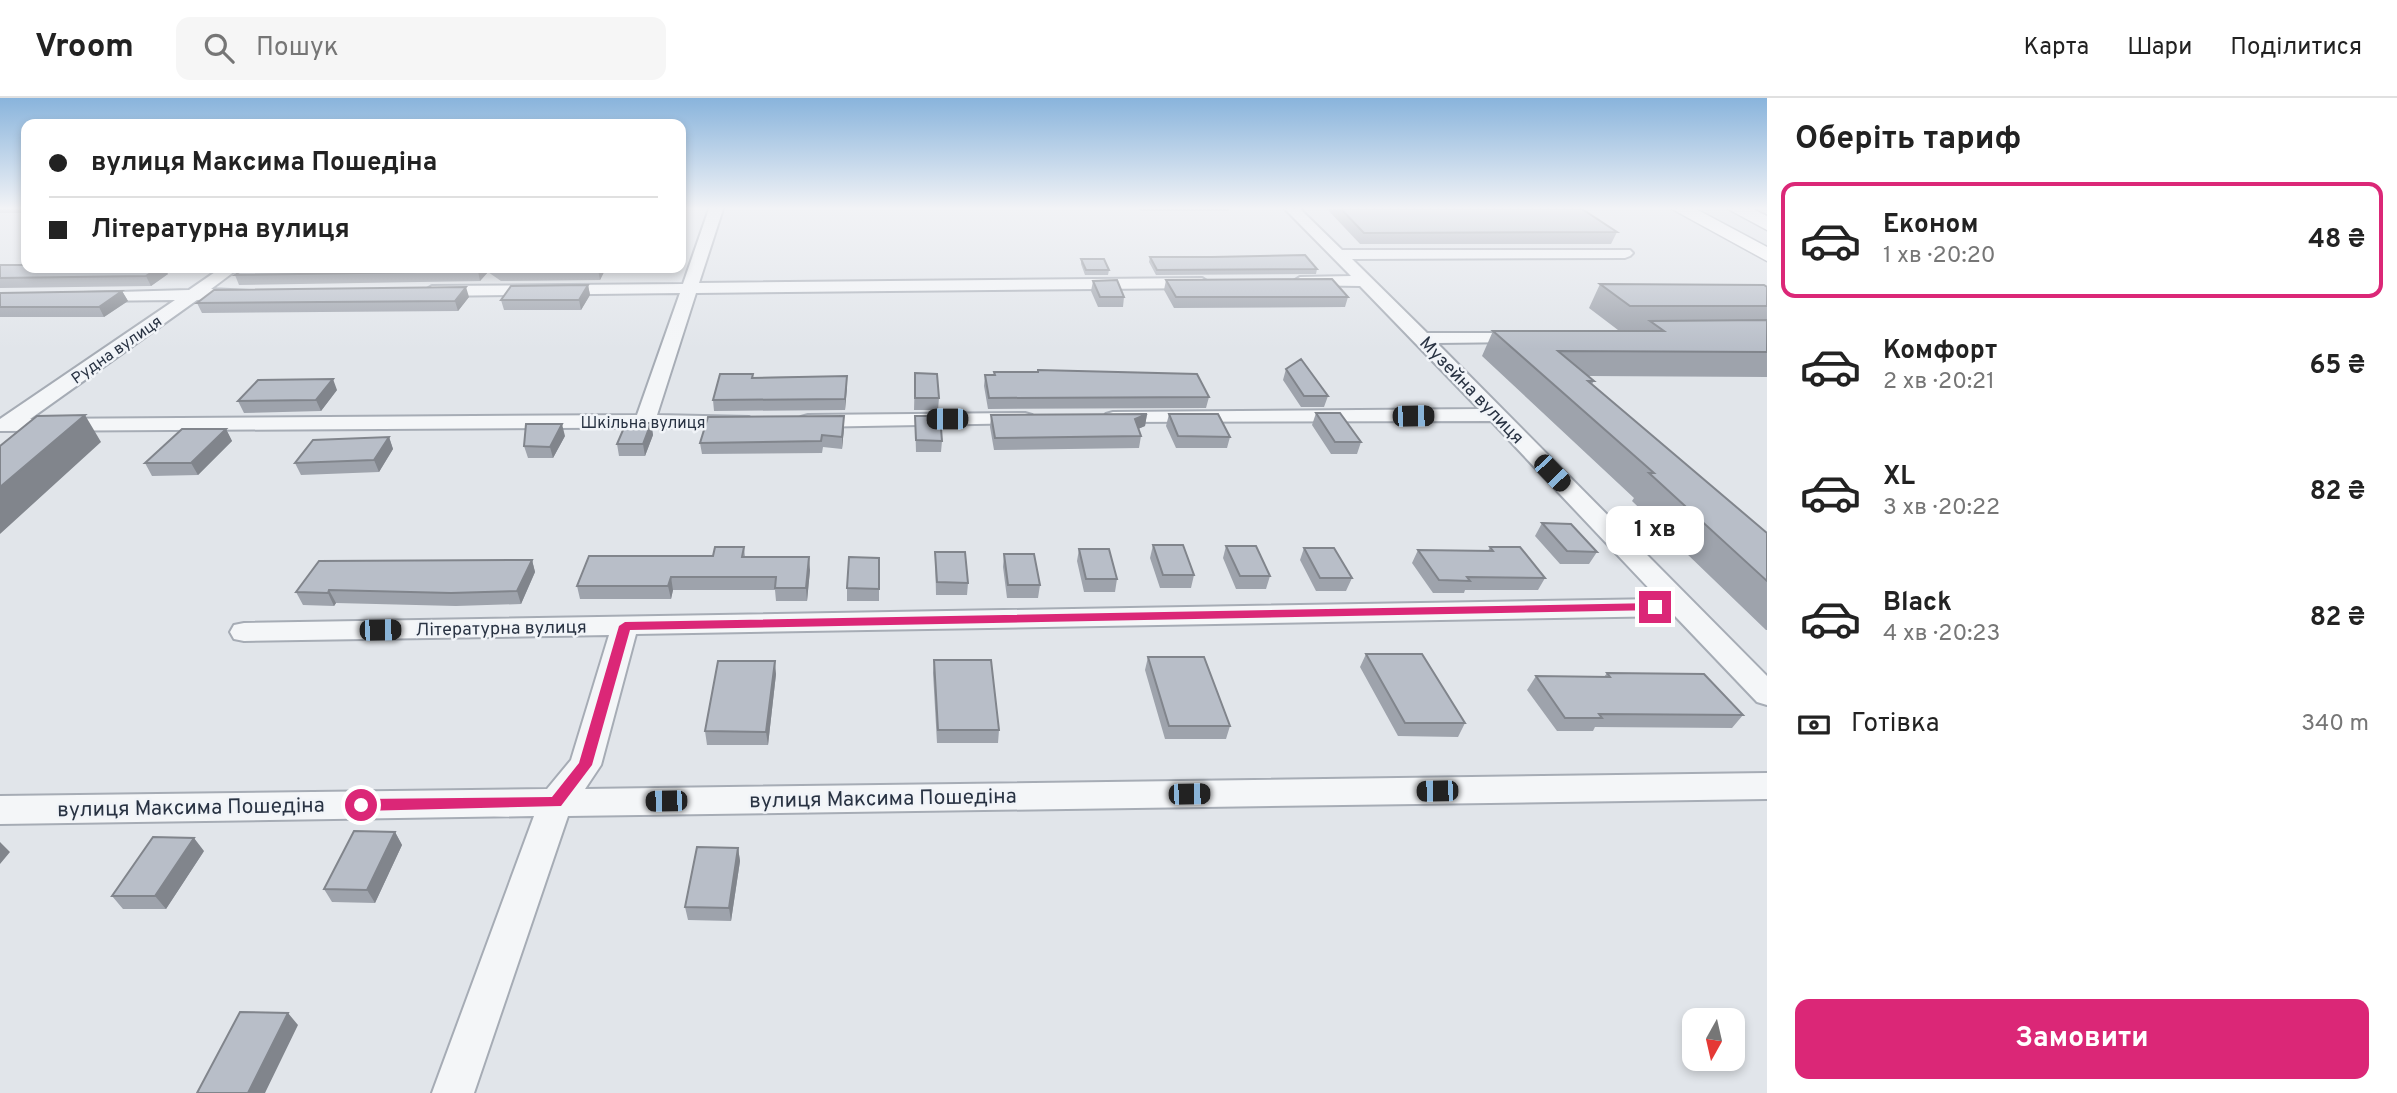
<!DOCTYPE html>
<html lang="uk">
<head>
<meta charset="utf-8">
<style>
  :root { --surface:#fff; --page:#f6f6f6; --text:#222; --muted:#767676; --line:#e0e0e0; --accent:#db2777 }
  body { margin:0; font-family:Overpass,sans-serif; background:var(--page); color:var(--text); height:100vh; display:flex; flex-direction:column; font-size:26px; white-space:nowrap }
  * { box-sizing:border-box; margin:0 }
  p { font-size:23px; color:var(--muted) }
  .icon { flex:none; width:38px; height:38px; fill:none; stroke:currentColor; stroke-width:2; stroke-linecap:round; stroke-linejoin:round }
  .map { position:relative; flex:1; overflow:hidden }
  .sheet { display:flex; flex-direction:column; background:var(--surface); width:630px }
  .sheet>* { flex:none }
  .guide { position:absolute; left:21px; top:21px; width:665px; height:154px; border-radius:14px; box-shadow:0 4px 10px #0003; display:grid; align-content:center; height:154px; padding:0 28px; background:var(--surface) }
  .needle { width:46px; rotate:188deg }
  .controls { position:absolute; left:1682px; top:910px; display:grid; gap:14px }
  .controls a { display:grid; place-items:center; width:63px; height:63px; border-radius:14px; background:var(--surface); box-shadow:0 4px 10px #0003; font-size:35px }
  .end { position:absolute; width:32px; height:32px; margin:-16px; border:9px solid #db2777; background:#fff; box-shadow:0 0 0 4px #fff }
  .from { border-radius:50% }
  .bubble { position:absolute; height:49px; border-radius:14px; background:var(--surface); box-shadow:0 4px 10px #0003; font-size:23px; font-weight:700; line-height:49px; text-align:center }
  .car { position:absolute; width:21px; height:42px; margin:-21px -10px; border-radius:9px; box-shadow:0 0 5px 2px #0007; background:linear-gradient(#222 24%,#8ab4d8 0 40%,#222 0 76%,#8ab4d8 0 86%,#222 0) }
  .guide b { display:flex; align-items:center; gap:24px; height:66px; font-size:26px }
  .guide b+b { border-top:2px solid var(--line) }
  .guide i { width:18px; height:18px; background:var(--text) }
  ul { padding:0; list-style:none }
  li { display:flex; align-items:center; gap:21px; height:116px; margin:0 14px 10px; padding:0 14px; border:4px solid transparent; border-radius:14px }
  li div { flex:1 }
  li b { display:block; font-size:26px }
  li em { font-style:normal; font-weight:700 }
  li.selected { border-color:var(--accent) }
  li>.icon { width:63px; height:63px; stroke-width:1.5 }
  h2 { padding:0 28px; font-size:32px; line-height:84px }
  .pay { display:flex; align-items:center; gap:18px; height:77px; padding:0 28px; font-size:26px }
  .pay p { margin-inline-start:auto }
  .button { display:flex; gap:14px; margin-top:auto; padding:14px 28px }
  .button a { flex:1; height:80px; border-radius:14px; background:var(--accent); color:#fff; font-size:28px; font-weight:700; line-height:80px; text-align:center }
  header { display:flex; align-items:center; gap:42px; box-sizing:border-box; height:98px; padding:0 35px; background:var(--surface); border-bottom:2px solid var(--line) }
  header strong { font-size:33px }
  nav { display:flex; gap:38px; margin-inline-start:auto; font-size:24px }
  .search { width:490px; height:63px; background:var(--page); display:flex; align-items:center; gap:18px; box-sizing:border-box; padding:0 24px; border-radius:14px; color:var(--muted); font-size:26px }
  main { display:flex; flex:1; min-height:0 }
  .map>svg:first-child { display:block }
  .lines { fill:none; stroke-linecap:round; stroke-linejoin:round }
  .street-casing { stroke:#a6acb5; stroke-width:4 }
  .secondary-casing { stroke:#a6acb5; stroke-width:3 }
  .street { fill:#f4f6f8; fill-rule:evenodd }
  .secondary { fill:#fff; fill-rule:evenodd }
  .wall { fill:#9ea3ac }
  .shaded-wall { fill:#81858c }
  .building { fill:#b8bec8; stroke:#81858c; stroke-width:2 }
  .route { fill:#db2777 }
  .labels { text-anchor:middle; stroke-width:5; stroke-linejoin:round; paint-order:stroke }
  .far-street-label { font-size:16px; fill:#293343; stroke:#f1f4f8 }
  .street-label { font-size:18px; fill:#293343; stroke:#f1f4f8 }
  .near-street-label { font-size:21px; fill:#293343; stroke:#f1f4f8 }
</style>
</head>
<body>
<header>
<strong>Vroom</strong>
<div class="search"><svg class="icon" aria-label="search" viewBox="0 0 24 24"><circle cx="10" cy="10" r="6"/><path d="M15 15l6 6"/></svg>Пошук</div>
<nav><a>Карта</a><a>Шари</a><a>Поділитися</a></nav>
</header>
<main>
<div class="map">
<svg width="1767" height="995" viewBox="0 0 1767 995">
  <rect width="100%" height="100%" fill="#e1e5ea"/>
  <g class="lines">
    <g class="street-casing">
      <path id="street" d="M 709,111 L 723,111 L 699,185 L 1202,180 L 1210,185 L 1202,190 L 696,195 L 657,317 L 749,319 L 752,323 L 749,327 L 742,329 L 0,333 L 0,321 L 175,202 L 89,203 L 83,201 L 81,198 L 83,195 L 189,192 L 221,170 L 239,170 L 211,191 L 249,193 L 251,196 L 249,199 L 197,202 L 30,321 L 637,317 L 680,195 L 432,198 L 424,193 L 432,188 L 683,186 Z
        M 1285,111 L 1300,111 L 1342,152 L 1630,152 L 1633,155 L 1630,158 L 1625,160 L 1352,161 L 1427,235 L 1530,235 L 1533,239 L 1524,244 L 1437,245 L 1767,578 L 1767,607 L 1757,604 L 1675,518 L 636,536 L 601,667 L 585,691 L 1767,675 L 1767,701 L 568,718 L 474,995 L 432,995 L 534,718 L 0,726 L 0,698 L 547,691 L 571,662 L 609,537 L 244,543 L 234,541 L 230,534 L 234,527 L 244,525 L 1659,501 L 1491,323 L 1106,324 L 1103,320 L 1106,316 L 1113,314 L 1479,311 L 1360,188 L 1294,187 L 1292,184 L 1300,179 L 1351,178 Z
        M 1025,315 L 1032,317 L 1035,321 L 1032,325 L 808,329 L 801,327 L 798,323 L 801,319 L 808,317 Z"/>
    </g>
    <g class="secondary-casing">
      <path id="secondary" d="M 1672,111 L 1696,111 L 1767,149 L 1767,163 Z
        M 1728,111 L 1753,111 L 1767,118 L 1767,132 Z"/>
    </g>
    <use href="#street" class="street"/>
    <use href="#secondary" class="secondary"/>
  </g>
  <path class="wall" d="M 0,111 L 26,111 L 26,115 L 0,115 Z
    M 1139,111 L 1229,111 L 1229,113 L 1140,113 Z
    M 1327,111 L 1582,111 L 1617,134 L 1611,146 L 1360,146 Z
    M 1150,159 L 1317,171 L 1316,176 L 1156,177 L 1149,164 Z
    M 1081,161 L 1109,172 L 1108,177 L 1085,177 L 1081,166 Z
    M 0,167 L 168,176 L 151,188 L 0,190 Z
    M 246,170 L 606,170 L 600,182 L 501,183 L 488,174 L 480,183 L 239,187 L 235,177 Z
    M 1166,182 L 1348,199 L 1345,209 L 1174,210 L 1164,192 Z
    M 1093,183 L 1124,199 L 1123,209 L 1098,209 L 1091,193 Z
    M 1600,186 L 1767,189 L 1767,279 L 1588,278 L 1594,283 L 1592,286 L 1767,435 L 1767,532 L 1766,532 L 1632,403 L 1634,400 L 1482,258 L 1493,233 L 1645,233 L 1645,232 L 1618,232 L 1589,210 Z
    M 588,187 L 590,197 L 581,212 L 504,212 L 501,202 Z
    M 122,193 L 128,203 L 104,219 L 0,219 L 0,195 Z
    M 469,199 L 458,213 L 202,215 L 197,205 Z
    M 1286,271 L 1328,298 L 1324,309 L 1301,309 L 1283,282 Z
    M 1038,272 L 1209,299 L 1206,310 L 988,311 L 984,288 L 985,277 L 994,277 L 994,274 L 1037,274 Z
    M 915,275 L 939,300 L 938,312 L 914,312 Z
    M 847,278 L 845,312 L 714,313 L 713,302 L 753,279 Z
    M 337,292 L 321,313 L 244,315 L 238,303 Z
    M 1316,315 L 1361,344 L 1357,356 L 1331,356 L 1312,327 Z
    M 1147,316 L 1145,328 L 1138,331 L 1141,338 L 1139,350 L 994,352 L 990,329 L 991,317 Z
    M 1169,316 L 1230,339 L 1227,350 L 1176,350 L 1166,328 Z
    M 915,318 L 942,343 L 941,354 L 916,354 Z
    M 651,325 L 653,337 L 645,358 L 619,358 L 617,346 Z
    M 844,330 L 842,351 L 823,349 L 822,355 L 702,356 L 700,345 Z
    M 226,331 L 232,343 L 198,377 L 152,378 L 145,365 Z
    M 565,338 L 553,360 L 528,360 L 524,348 Z
    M 389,339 L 393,351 L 379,374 L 301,377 L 295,365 Z
    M 1542,425 L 1597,454 L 1589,466 L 1560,466 L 1535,438 Z
    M 1153,447 L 1194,477 L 1191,490 L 1160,490 L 1150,460 Z
    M 1226,448 L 1270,478 L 1266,491 L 1236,491 L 1223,460 Z
    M 744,449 L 745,459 L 810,472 L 807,503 L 776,503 L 775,492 L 673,492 L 671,501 L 580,501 L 577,488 L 713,458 Z
    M 1490,449 L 1545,480 L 1538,492 L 1465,492 L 1464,495 L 1433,495 L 1412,465 L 1418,452 L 1488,453 Z
    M 1304,450 L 1352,480 L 1346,493 L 1316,493 L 1300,462 Z
    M 1079,451 L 1117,481 L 1115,494 L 1084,494 L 1077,463 Z
    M 935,454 L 968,485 L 967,497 L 936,497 Z
    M 1004,456 L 1040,487 L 1038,500 L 1007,500 L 1003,469 Z
    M 879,460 L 879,503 L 847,503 L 847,490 Z
    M 532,462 L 535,474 L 521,506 L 456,508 L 336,505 L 334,508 L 303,507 L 296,494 Z
    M 1366,556 L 1465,625 L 1458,639 L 1398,638 L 1360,569 Z
    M 1148,559 L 1230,628 L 1226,641 L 1165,641 L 1145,572 Z
    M 934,562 L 999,632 L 998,645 L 937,645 L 933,575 Z
    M 1607,575 L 1743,617 L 1732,630 L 1595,629 L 1593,633 L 1557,633 L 1527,592 L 1536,578 L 1604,579 Z
    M 776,576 L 768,647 L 707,647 L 705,633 Z
    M 395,734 L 402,747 L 375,805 L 332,804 L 324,791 Z
    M 738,750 L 740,763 L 731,823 L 688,822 L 685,809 Z
    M 204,753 L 166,811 L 123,811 L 112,798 Z"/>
  <path class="shaded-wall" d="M 158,170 L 165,170 L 168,176 L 151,188 L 146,178 Z
    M 481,170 L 487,170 L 488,174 L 480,183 L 478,173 Z
    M 599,170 L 606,170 L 600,182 L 598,172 Z
    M 588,187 L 590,197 L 581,212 L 579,202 Z
    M 466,189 L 469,199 L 458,213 L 455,203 Z
    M 122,193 L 128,203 L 104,219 L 99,209 Z
    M 847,278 L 847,289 L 845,312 L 845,301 Z
    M 333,281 L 337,292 L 321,313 L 316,302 Z
    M 1147,316 L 1145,328 L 1133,333 L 1135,321 Z
    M 85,317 L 101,344 L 0,436 L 0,389 Z
    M 844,318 L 844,330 L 842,351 L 842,339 Z
    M 651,325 L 653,337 L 645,358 L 643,346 Z
    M 562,326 L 565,338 L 553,360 L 550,349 Z
    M 226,331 L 232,343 L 198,377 L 191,365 Z
    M 389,339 L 393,351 L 379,374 L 374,362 Z
    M 809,459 L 810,472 L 807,503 L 806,490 Z
    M 532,462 L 535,474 L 521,506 L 517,493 Z
    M 671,479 L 673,492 L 671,501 L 668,488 Z
    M 329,492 L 336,505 L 334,508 L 328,495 Z
    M 775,563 L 776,576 L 768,647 L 766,634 Z
    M 395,734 L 402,747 L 375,805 L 367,792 Z
    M 194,740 L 204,753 L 166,811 L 155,798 Z
    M 0,744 L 10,754 L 0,766 Z
    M 738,750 L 740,763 L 731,823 L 729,810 Z
    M 288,915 L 298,927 L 265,995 L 248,995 Z"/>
  <path class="building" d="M 1341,111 L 1582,111 L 1617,134 L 1364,135 Z
    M 1305,157 L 1317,171 L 1157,172 L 1150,159 L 1212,159 Z
    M 1081,161 L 1104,161 L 1109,172 L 1086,172 Z
    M 0,167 L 26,167 L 26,170 L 158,170 L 146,178 L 0,180 Z
    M 246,170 L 481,170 L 478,173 L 235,177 Z
    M 493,170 L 599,170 L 598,172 L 498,173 Z
    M 1332,181 L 1348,199 L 1176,199 L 1166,182 Z
    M 1117,182 L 1124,199 L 1100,199 L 1093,183 Z
    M 1600,186 L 1764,187 L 1767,189 L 1767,208 L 1630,208 Z
    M 588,187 L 579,202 L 501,202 L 511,188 Z
    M 466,189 L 455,203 L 197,205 L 214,192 Z
    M 122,193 L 99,209 L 0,209 L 0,195 Z
    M 1767,222 L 1767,254 L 1558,253 L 1594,283 L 1588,283 L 1767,435 L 1767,483 L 1649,375 L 1654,375 L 1493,233 L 1664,233 L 1650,223 Z
    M 1301,261 L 1328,298 L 1304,298 L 1286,271 Z
    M 1038,272 L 1197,276 L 1209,299 L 989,300 L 985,277 L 995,277 L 994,274 L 1038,274 Z
    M 915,275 L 937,276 L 939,300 L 915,300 Z
    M 720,276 L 753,276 L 752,280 L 847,278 L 845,301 L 713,302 Z
    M 333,281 L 316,302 L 238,303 L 258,282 Z
    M 1316,315 L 1340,315 L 1361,344 L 1335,344 Z
    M 1147,316 L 1135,321 L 1141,338 L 995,340 L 991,317 Z
    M 1169,316 L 1218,316 L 1230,339 L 1178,338 Z
    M 85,317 L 0,389 L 0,348 L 37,318 Z
    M 844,318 L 842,339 L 822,337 L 821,343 L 700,345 L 708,319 Z
    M 915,318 L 940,318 L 942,343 L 916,342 Z
    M 626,325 L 651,325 L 643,346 L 617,346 Z
    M 526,326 L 562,326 L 550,349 L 524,348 Z
    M 182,331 L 226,331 L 191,365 L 145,365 Z
    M 389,339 L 374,362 L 295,365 L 313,342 Z
    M 1542,425 L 1571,426 L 1597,454 L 1567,453 Z
    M 1153,447 L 1183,447 L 1194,477 L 1163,477 Z
    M 1226,448 L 1256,448 L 1270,478 L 1240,478 Z
    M 715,449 L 744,449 L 742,459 L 809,459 L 806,490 L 775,490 L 776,479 L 671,479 L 668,488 L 577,488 L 589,458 L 713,458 Z
    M 1490,449 L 1520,449 L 1545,480 L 1467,479 L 1470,483 L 1439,482 L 1418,452 L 1493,453 Z
    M 1304,450 L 1334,450 L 1352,480 L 1320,480 Z
    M 1079,451 L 1109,451 L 1117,481 L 1086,481 Z
    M 935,454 L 965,454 L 968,485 L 937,484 Z
    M 1004,456 L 1034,456 L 1040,487 L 1008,487 Z
    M 849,459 L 879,460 L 879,491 L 847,490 Z
    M 532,462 L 517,493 L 451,495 L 329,492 L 328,495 L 296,494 L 319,463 Z
    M 1366,556 L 1422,556 L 1465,625 L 1405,625 Z
    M 1148,559 L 1204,559 L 1230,628 L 1169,628 Z
    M 934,562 L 991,562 L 999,632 L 938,632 Z
    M 718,563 L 775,563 L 766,634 L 705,633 Z
    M 1607,575 L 1704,576 L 1743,617 L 1599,616 L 1602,620 L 1565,620 L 1536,578 L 1610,579 Z
    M 354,733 L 395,734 L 367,792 L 324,791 Z
    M 153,739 L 194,740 L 155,798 L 112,798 Z
    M 697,749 L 738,750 L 729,810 L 685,809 Z
    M 240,914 L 288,915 L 248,995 L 197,995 Z"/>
  <linearGradient id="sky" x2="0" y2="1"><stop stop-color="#89b4dc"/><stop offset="0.44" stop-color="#f2f3f6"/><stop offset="1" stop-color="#f2f3f6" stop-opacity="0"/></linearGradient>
  <rect width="1767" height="251" fill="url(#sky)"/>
  <path class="route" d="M 1655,505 L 1659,506 L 1659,512 L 630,532 L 592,667 L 561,708 L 361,713 L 354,707 L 361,701 L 552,699 L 579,665 L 619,528 L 625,524 Z"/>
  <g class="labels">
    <g class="far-street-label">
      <text transform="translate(116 251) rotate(-35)" y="6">Рудна вулиця</text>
      <text x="643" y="330">Шкільна вулиця</text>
    </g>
    <g class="street-label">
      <text transform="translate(1472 292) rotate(46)" y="6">Музейна вулиця</text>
      <text transform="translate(501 530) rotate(-1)" y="6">Літературна вулиця</text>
    </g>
    <g class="near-street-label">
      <text transform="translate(883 700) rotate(-1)" y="7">вулиця Максима Пошедіна</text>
      <text transform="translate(191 709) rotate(-1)" y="7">вулиця Максима Пошедіна</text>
    </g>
  </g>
</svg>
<div class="controls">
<a><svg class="needle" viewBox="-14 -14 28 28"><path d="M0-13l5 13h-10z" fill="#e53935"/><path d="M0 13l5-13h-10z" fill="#767676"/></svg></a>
</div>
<i class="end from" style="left:361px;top:707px"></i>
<i class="end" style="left:1655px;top:509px"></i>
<div class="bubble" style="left:1606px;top:408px;width:98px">1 хв</div>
<i class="car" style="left:1413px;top:318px;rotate:89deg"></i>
<i class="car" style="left:947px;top:321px;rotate:270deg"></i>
<i class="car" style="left:1552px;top:375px;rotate:136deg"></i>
<i class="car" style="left:380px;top:532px;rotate:89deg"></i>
<i class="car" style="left:1437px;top:693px;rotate:269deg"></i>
<i class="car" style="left:1189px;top:696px;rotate:89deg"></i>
<i class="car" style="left:666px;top:703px;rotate:269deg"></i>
<div class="guide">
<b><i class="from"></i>вулиця Максима Пошедіна</b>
<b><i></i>Літературна вулиця</b>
</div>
</div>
<section class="sheet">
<h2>Оберіть тариф</h2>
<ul>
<li class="selected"><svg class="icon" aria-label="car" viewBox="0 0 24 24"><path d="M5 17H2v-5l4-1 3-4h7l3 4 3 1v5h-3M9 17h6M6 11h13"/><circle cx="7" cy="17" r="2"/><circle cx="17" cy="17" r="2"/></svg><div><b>Економ</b><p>1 хв · 20:20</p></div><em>48 ₴</em></li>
<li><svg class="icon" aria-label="car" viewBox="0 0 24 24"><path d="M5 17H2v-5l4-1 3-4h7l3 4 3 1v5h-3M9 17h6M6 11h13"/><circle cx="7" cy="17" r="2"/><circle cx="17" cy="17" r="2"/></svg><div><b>Комфорт</b><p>2 хв · 20:21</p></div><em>65 ₴</em></li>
<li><svg class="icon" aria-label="car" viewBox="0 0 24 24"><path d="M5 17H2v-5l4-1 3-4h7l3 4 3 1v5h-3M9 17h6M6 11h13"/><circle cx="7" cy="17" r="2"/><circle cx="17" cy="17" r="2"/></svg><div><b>XL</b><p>3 хв · 20:22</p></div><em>82 ₴</em></li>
<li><svg class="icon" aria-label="car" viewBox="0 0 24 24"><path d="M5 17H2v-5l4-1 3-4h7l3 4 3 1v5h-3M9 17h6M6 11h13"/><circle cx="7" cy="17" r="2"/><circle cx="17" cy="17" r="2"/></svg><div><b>Black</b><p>4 хв · 20:23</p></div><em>82 ₴</em></li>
</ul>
<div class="pay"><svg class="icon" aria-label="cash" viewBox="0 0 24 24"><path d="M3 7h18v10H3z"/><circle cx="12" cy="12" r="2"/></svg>Готівка<p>340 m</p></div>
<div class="button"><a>Замовити</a></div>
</section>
</main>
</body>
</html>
